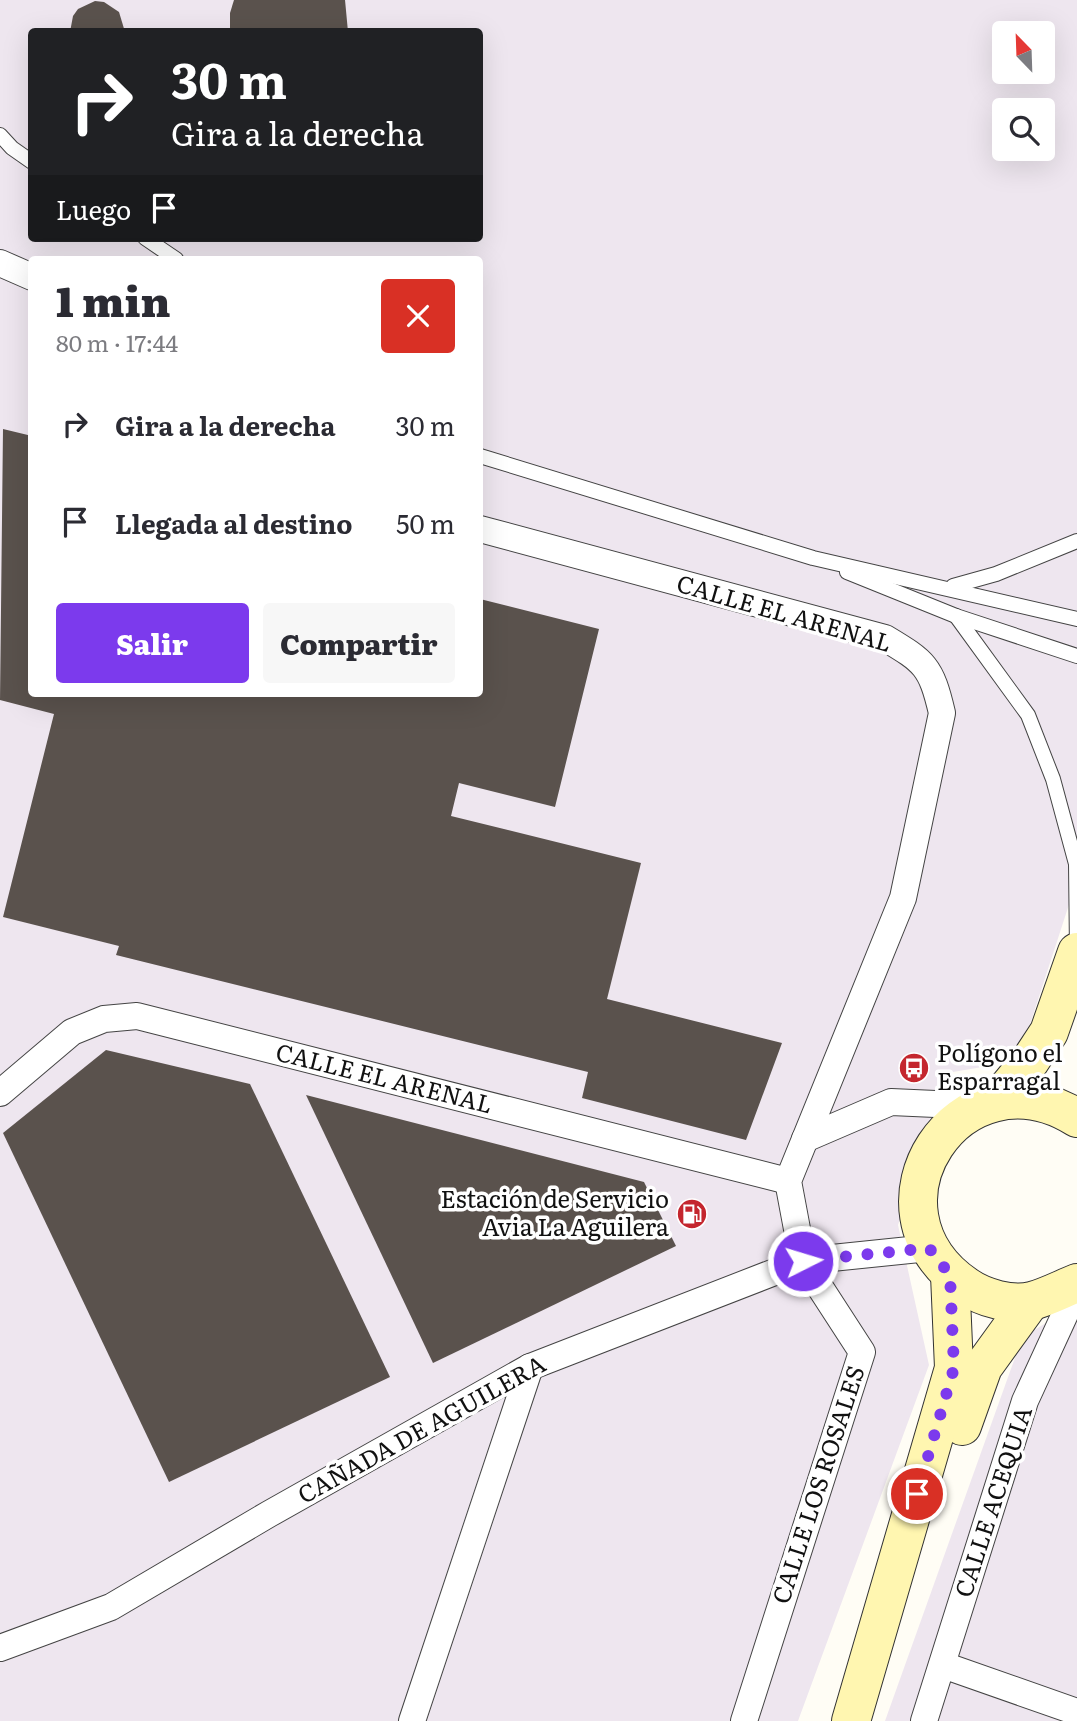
<!DOCTYPE html>
<html lang="es">
<head>
<meta charset="utf-8">
<style>
  body { margin:0; font-family:Literata,serif; background:#f7f7f7; color:#2b2b33; height:100vh; display:flex; flex-direction:column; font-size:26px; white-space:nowrap }
  * { box-sizing:border-box; margin:0 }
  p { font-size:23px; color:#7c7c81 }
  .icon { flex:none; width:38px; height:38px; fill:none; stroke:currentColor; stroke-width:2; stroke-linecap:round; stroke-linejoin:round }
  .map { position:relative; flex:1; overflow:hidden }
  .side { position:absolute; left:28px; top:256px; width:455px; height:441px; display:flex; flex-direction:column; background:#fff; border-radius:7px; box-shadow:0 7px 28px #0002 }
  .side>* { flex:none }
  .top-card { position:absolute; left:28px; top:28px; width:455px; height:214px; border-radius:7px; box-shadow:0 7px 28px #0002; background:#202124; color:#fff; overflow:hidden }
  .needle { width:46px; rotate:337deg }
  .tools { position:absolute; left:992px; top:21px; display:grid; gap:14px }
  .tools a { display:grid; place-items:center; width:63px; height:63px; border-radius:7px; background:#fff; box-shadow:0 7px 28px #0002; font-size:35px }
  .pin { position:absolute; display:grid; place-items:center; width:60px; height:60px; color:#fff; margin:-30px; border:4px solid #fff; border-radius:50%; box-shadow:0 2px 7px #0007 }
  .me { position:absolute; width:77px; margin:-38px; rotate:85deg; stroke-linejoin:round; filter:drop-shadow(0 0 5px #0008) }
  .turn { display:flex; align-items:center; gap:24px; height:147px; padding:0 28px; font-size:32px }
  .turn .icon { width:91px; height:91px; stroke-width:2.5 }
  .turn b { display:block; font-size:49px; line-height:60px }
  .then { display:flex; align-items:center; height:66px; padding:0 28px; background:#0003; gap:14px; font-size:26px }
  .round { display:grid; place-items:center; flex:none; width:74px; height:74px; border-radius:7px; background:#f7f7f7 }
  .overview { display:flex; align-items:center; justify-content:space-between; height:119px; padding:0 28px }
  h1 { font-size:42px; font-weight:800; line-height:52px }
  .cta { display:flex; gap:14px; margin-top:auto; padding:14px 28px }
  .cta a { flex:1; height:80px; border-radius:7px; background:#7c3aed; color:#fff; font-size:28px; font-weight:800; line-height:80px; text-align:center }
  .cta a+a { background:#f7f7f7; color:#2b2b33 }
  ul { padding:0; list-style:none }
  li { display:flex; align-items:center; gap:21px; height:98px; padding:0 28px }
  li div { flex:1 }
  li b { display:block; font-size:26px }
  li em { font-style:normal }
  .map>svg:first-child { display:block }
  .industrial { fill:#eee6ef; fill-rule:evenodd }
  .building { fill:#5a524d }
  .lines { fill:none; stroke-linecap:round; stroke-linejoin:round }
  .lane-casing { stroke:#444; stroke-width:16 }
  .street-casing { stroke:#444; stroke-width:28 }
  .secondary-casing { stroke:#333; stroke-width:40 }
  .lane { stroke:#fff; stroke-width:14 }
  .street { stroke:#fff; stroke-width:26 }
  .secondary { stroke:#fff6b0; stroke-width:38 }
  .route { stroke:#7c3aed; stroke-width:12; stroke-dasharray:0 21.6 }
  .labels { text-anchor:middle; stroke-width:7; stroke-linejoin:round; paint-order:stroke }
  .street-label { font-size:24px; fill:#111; stroke:#fff }
  .poi-label { font-size:24px; fill:#111; stroke:#fff; text-anchor:start }
</style>
</head>
<body>
<div class="map">
<svg width="1077" height="1721" viewBox="0 0 1077 1721">
  <rect width="100%" height="100%" fill="#fffdf5"/>
  <g class="industrial">
    <path d="M0 0H1077V880L1018 1061 947 1073 898 1225 929 1365 798 1721H0ZM32 32H480V238H32ZM1004 33H1043V72H1004ZM1004 110H1043V149H1004ZM32 259H480V693H32Z"/>
    <path d="M1077 1303V1721H885L1022 1338Z"/>
  </g>
  <g class="building">
    <path d="M234 0H345L348 32H230V13Z"/>
    <path d="M95 1 104 2 119 12 125 32H70L73 16 78 9Z"/>
    <path d="M3 429 32 436V693H480V599L599 629 555 807 459 783 451 816 641 863 607 999 782 1043 746 1140 582 1098 588 1072 116 955 119 946 3 917 54 714 0 700Z"/>
    <path d="M106 1050 250 1084 390 1377 169 1482 3 1133Z"/>
    <path d="M306 1095 644 1182 676 1246 433 1363Z"/>
  </g>
  <g class="lines">
    <g class="lane-casing">
      <g id="lane">
        <path d="M0 135 12 148 32 162"/>
        <path d="M145 238 176 259"/>
        <path d="M480 456 813 558 1077 619"/>
        <path d="M847 572 956 616 1077 656"/>
        <path d="M953 586 996 574 1077 541"/>
        <path d="M956 616 1028 715 1053 779 1076 864 1077 951"/>
      </g>
    </g>
    <g class="street-casing">
      <g id="street">
        <path d="M0 263 32 277"/>
        <path d="M480 529 885 638C925 662 931 666 942 713L903 898 788 1181 803 1261 862 1352 744 1721"/>
        <path d="M0 1093 72 1032 104 1019 137 1016 788 1181"/>
        <path d="M805 1139 891 1102 980 1106"/>
        <path d="M0 1648 111 1607 269 1514 530 1367 803 1261 929 1248"/>
        <path d="M943 1665 1077 1712"/>
        <path d="M412 1721 530 1367"/>
        <path d="M924 1721 1025 1401 1077 1288"/>
      </g>
    </g>
    <g class="secondary-casing">
      <g id="secondary">
        <path d="M997 1101 1030 1061 1049 1032 1077 952"/>
        <path d="M1077 1118C960 1045 853 1208 966 1286 983 1298 1012 1306 1032 1301 1047 1297 1062 1289 1077 1283"/>
        <path d="M962 1426 983 1367 1030 1302"/>
        <path d="M851 1721 954 1368 950 1275"/>
      </g>
    </g>
    <use href="#lane" class="lane"/>
    <use href="#street" class="street"/>
    <use href="#secondary" class="secondary"/>
  </g>
  <g class="lines">
    <path class="route" d="M803 1261 929 1248 950 1275 954 1368 917 1494"/>
  </g>
  <defs>
    <g id="bus-disc" transform="scale(1.575)"><circle r="9.5" fill="#c4262e" stroke="#fff"/><path d="M-5-6H5V4H4V6H2V4H-2V6H-4V4H-5ZM-3.5-4V0h7V-4ZM-3.5 1.2v1.5H-2V1.2ZM2 1.2v1.5H3.5V1.2Z" fill="#fff"/></g>
    <g id="fuel-disc" transform="scale(1.575)"><circle r="9.5" fill="#c4262e" stroke="#fff"/><path d="M-5.5-6h7V0h2V4h1.3V-2.5L3-4.5l.8-.8L6-3V5H2.5V1h-1V6h-7ZM-4.2-4.7v3.2H.2V-4.7Z" fill="#fff"/></g>
  </defs>
  <g fill-rule="evenodd">
    <use href="#bus-disc" x="914" y="1068"/>
    <use href="#fuel-disc" x="692" y="1214"/>
  </g>
  <g class="labels">
    <g class="street-label">
      <text transform="translate(784 614) rotate(16)" y="8">CALLE EL ARENAL</text>
      <text transform="translate(384 1079) rotate(14)" y="8">CALLE EL ARENAL</text>
      <text transform="translate(422 1430) rotate(-29)" y="8">CAÑADA DE AGUILERA</text>
      <text transform="translate(819 1485) rotate(-72)" y="8">CALLE LOS ROSALES</text>
      <text transform="translate(994 1502) rotate(-72)" y="8">CALLE ACEQUIA</text>
    </g>
    <g class="poi-label">
      <text x="937" y="1062">Polígono el<tspan x="937" dy="28">Esparragal</tspan></text>
      <text x="669" y="1208" text-anchor="end">Estación de Servicio<tspan x="669" dy="28">Avia La Aguilera</tspan></text>
    </g>
  </g>
</svg>
<div class="tools">
<a><svg class="needle" viewBox="-14 -14 28 28"><path d="M0-13l5 13h-10z" fill="#e53935"/><path d="M0 13l5-13h-10z" fill="#7c7c81"/></svg></a>
<a><svg class="icon" aria-label="search" viewBox="0 0 24 24"><circle cx="10" cy="10" r="6"/><path d="M15 15l6 6"/></svg></a>
</div>
<div class="pin" style="left:917px;top:1494px;background:#d93025"><svg class="icon" aria-label="arrive" viewBox="0 0 24 24"><path d="M6 21V4h12l-3 4 3 4H6"/></svg></div>
<svg class="me" style="left:803px;top:1261px" viewBox="-20 -20 40 40"><circle r="17" fill="#7c3aed" stroke="#fff" stroke-width="3"/><path d="M0-11L8 9 0 5-8 9z" fill="#fff"/></svg>
<div class="top-card">
<div class="turn"><svg class="icon" aria-label="right" viewBox="0 0 24 24"><path d="M7 20v-9h11M14 6l5 5-5 5"/></svg><div><b>30 m</b>Gira a la derecha</div></div>
<div class="then">Luego<svg class="icon" aria-label="arrive" viewBox="0 0 24 24"><path d="M6 21V4h12l-3 4 3 4H6"/></svg></div>
</div>
<section class="side">
<div class="overview"><div><h1>1 min</h1><p>80 m · 17:44</p></div><a class="round" style="background:#d93025;color:#fff"><svg class="icon" aria-label="close" viewBox="0 0 24 24"><path d="M6 6l12 12M18 6L6 18"/></svg></a></div>
<ul>
<li><svg class="icon" aria-label="right" viewBox="0 0 24 24"><path d="M7 20v-9h11M14 6l5 5-5 5"/></svg><div><b>Gira a la derecha</b></div><em>30 m</em></li>
<li><svg class="icon" aria-label="arrive" viewBox="0 0 24 24"><path d="M6 21V4h12l-3 4 3 4H6"/></svg><div><b>Llegada al destino</b></div><em>50 m</em></li>
</ul>
<div class="cta"><a>Salir</a><a>Compartir</a></div>
</section>
</div>
</body>
</html>
